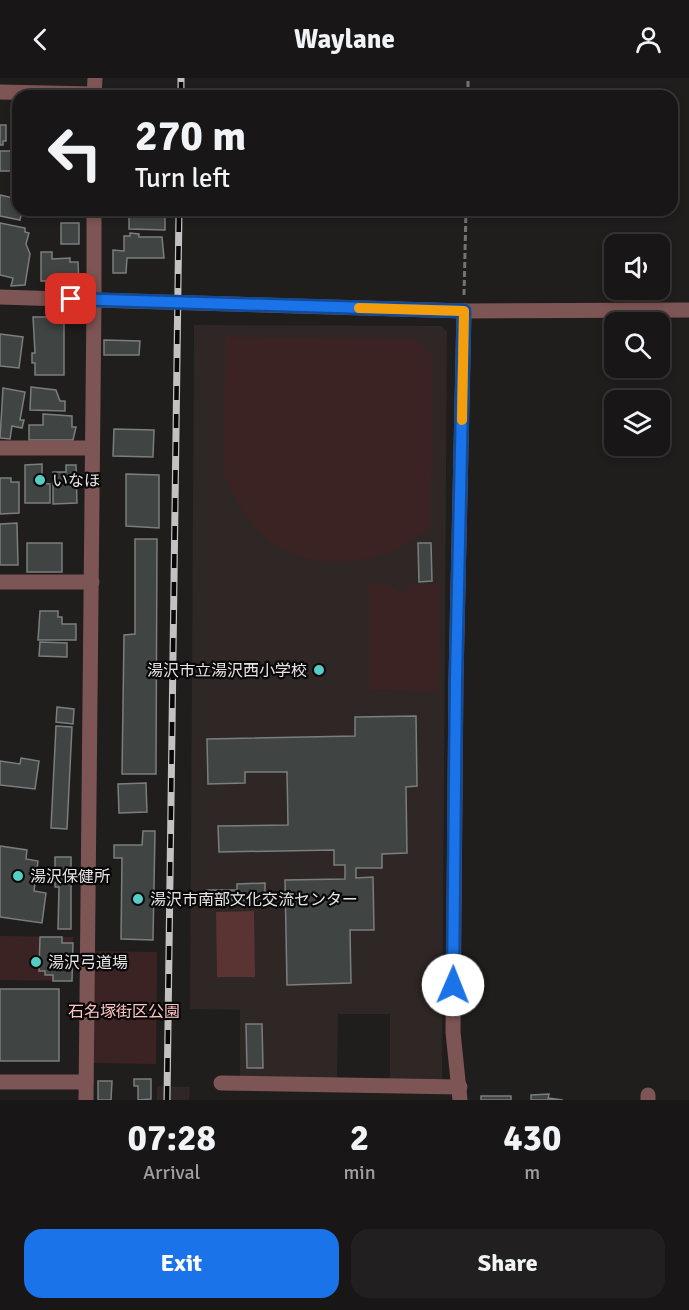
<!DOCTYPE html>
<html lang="en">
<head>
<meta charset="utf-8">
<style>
  body { margin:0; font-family:Signika,"Noto Sans JP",sans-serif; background:#211f1f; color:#f1f3f6; height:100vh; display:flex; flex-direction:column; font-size:22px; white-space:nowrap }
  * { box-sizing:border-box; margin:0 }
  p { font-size:20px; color:#9f9fa1 }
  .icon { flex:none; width:33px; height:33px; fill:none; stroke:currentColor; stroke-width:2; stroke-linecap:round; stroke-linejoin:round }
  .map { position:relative; height:1022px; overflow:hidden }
  .drawer { display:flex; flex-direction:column; background:#181616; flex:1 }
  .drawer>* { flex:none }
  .guide { position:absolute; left:12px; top:12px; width:666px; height:126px; border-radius:18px; box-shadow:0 3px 9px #0003,0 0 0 2px #363535; background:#181616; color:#f1f3f6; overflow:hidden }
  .tools { position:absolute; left:604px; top:156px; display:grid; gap:12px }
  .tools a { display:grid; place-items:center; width:66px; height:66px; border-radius:12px; background:#181616; box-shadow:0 3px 9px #0003,0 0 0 2px #363535; font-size:30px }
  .pin { position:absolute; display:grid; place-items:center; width:51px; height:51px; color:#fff; margin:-26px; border-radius:12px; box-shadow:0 3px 9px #0006 }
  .me { position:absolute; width:66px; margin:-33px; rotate:1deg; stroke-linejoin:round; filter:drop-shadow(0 0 4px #0008) }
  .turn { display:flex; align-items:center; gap:21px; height:126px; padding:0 24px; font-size:27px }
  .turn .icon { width:78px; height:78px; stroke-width:2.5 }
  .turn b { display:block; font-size:42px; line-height:51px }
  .eta { display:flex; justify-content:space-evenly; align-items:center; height:102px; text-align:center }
  .eta b { font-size:36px; font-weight:700; line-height:42px }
  .action { display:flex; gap:12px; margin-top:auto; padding:12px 24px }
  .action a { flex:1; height:69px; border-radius:18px; background:#1a73e8; color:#fff; font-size:24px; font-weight:700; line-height:69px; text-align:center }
  .action a+a { background:#211f1f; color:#f1f3f6 }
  header { display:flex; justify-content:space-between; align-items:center; height:78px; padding:0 24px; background:#181616; font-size:27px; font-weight:700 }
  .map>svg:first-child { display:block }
  .built { fill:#2f2626 }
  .green { fill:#3b2323 }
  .water { fill:#5a3333 }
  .building { fill:#404443; stroke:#7a7e7e; stroke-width:1.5 }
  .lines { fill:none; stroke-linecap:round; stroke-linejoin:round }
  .path { stroke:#747272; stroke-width:3; stroke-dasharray:6 3; stroke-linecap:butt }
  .minor { stroke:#7d5554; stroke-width:15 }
  .tertiary { stroke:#7d5554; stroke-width:15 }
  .rail-casing { stroke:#c3c1c1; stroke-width:7 }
  .rail { stroke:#090808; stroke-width:4.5; stroke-dasharray:14; stroke-linecap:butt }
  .route-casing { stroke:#114b97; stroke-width:15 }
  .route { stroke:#1a73e8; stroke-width:10 }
  .slow { stroke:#f59e0b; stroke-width:10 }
  .poi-dot { fill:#55cec5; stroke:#090808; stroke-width:2 }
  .labels { text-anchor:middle; stroke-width:4.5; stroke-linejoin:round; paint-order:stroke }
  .poi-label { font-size:16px; fill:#e5e3e3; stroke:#090808; text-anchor:start }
  .park-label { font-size:16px; fill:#fec2c0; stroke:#090808 }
</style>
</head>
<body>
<header><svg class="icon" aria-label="back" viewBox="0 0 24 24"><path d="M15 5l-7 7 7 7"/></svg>Waylane<svg class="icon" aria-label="person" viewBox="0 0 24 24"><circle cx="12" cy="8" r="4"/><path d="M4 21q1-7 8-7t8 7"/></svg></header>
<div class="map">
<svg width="689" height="1022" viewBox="0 0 689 1022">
  <rect width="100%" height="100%" fill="#201d1d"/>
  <g class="built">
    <path d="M194 247 442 248 447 254 442 1002 390 1001V936H338L337 1001 240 1000V932L190 931Z"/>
    <path d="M157 1008 190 1009 189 1022H157Z"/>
  </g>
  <g class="green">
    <path d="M225 259 416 261 432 278 431 449C390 484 326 497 277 468 251 452 234 422 224 394Z"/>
    <path d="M410 506H439L438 613 369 612V507H391L402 516Z"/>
    <path d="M0 858 73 859 72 903 0 902Z"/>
    <path d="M92 873 157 874 156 986 91 985Z"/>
  </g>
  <path class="water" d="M254 833 255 899H217L216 834Z"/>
  <g class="building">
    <path d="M164 11 168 18H133L132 12Z"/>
    <path d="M0 47H6V63H3V67H0Z"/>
    <rect x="14" y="50" width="4" height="17"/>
    <rect x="0" y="73" width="11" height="20"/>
    <path d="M0 117 18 121V132H22L20 142 0 138Z"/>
    <path d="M129 132H165V152L129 151Z"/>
    <path d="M0 145 25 150V154L29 155 26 166 30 176 25 207 11 208 13 200 0 197Z"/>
    <rect x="61" y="145" width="18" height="21"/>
    <path d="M130 155 139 156V159H162L164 180H127L126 195H113V172L124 173V158H130Z"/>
    <path d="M41 174H52V181L70 180V184H78L79 208 52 209V203H41Z"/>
    <path d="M33 239H64V297H35V285H32V275H35Z"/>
    <path d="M0 256 23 259 19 290 0 288Z"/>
    <path d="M104 262 140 263 139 277H104Z"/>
    <path d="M31 309 56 312 60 323H65V333L30 332Z"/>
    <path d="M3 310 25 314 20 342H24L22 350 12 348 10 361 0 360Z"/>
    <path d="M43 336 72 338V349H76L73 362H29V347H43Z"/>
    <path d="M114 351 154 352 153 379 113 378Z"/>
    <path d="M42 386V405L50 406V425H25V387Z"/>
    <path d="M66 387H76L77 425 53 426V394H66Z"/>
    <path d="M126 396 159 397V450L126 448Z"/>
    <path d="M0 400H11V404H19V435L0 436Z"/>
    <path d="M17 445 18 487H0V446Z"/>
    <path d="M135 461H157L156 696H122L124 557 135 556Z"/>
    <rect x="27" y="465" width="35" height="29"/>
    <path d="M418 465H431L432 503 419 504Z"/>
    <path d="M40 533H58V539H62V546H76V562H38Z"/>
    <path d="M40 564 67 565V579L39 578Z"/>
    <path d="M57 629 74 631 73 646 56 644Z"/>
    <path d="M416 638 417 708 406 709 407 775 382 776V790H356V800L373 799 374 852H350L351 905 287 907 285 802 345 801V787H334V772L219 774 218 748 288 747 287 694H245V705L208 706 207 661 355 658V639Z"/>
    <path d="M56 648 72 649 67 751 51 750Z"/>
    <path d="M21 680 39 683 35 711 0 707V683L20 686Z"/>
    <path d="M146 705 147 734 119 735 118 706Z"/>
    <path d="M143 753H155L153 862 121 861 122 780H114V767H142Z"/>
    <path d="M0 768 27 772 26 781 38 783 34 813 46 815 42 845 0 839Z"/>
    <path d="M55 779H71V851H58L59 809H55Z"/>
    <path d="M265 805V822H208L207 812H237V806Z"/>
    <path d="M40 859H62V865H73L72 903H53V897H45V893H39Z"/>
    <rect x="0" y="911" width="59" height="72"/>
    <path d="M246 946H262L263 990H247Z"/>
    <path d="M134 1001H151V1021L138 1022V1008H134Z"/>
    <path d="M98 1003H112L111 1022H98Z"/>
    <path d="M549 1016 548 1020 563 1022H531V1017Z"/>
    <rect x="481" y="1018" width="30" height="4"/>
  </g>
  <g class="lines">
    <g class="path">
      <path d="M468 18V0"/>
      <path d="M464 217 466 132"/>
    </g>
    <g class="minor">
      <path d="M0 14 94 16"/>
      <path d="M0 219 94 222 86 1022"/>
      <path d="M0 370H91"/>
      <path d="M0 504H92"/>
      <path d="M0 1004H86"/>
      <path d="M221 1005 460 1009"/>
      <path d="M648 1017V1022"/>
      <path d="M460 1022 453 954 456 601 464 233"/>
    </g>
    <g class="tertiary">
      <path d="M94 18 95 0"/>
      <path d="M94 132V222L464 233 689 232"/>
    </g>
    <g class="rail-casing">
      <g id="rail">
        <path d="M181 18V0"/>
        <path d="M167 1022 179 132"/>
      </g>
    </g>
    <use href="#rail" class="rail"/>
  </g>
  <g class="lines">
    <g class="route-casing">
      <path id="route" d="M71 221 464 233 456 601 453 907"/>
    </g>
    <use href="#route" class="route"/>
    <path class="slow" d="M359 230 464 233 462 342"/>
  </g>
  <g class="poi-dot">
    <circle cx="40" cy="402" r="6"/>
    <circle cx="319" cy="592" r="6"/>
    <circle cx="18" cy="798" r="6"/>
    <circle cx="138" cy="821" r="6"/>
    <circle cx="36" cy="884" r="6"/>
  </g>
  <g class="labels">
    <g class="poi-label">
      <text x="52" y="408">いなほ</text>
      <text x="307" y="598" text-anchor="end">湯沢市立湯沢西小学校</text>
      <text x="30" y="804">湯沢保健所</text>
      <text x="150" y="827">湯沢市南部文化交流センター</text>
      <text x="48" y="890">湯沢弓道場</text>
    </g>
    <g class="park-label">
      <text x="124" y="939">石名塚街区公園</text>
    </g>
  </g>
</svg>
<div class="tools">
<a><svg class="icon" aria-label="sound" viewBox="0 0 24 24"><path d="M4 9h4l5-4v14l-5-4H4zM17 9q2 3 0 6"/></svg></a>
<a><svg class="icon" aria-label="search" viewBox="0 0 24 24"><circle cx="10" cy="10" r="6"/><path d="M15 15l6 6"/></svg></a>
<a><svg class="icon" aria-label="layers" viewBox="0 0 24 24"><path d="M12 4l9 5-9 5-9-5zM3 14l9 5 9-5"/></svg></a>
</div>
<div class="pin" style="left:71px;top:221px;background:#d93025"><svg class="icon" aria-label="arrive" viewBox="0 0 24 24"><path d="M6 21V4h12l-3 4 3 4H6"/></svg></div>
<svg class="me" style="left:453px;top:907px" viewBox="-20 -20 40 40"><circle r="19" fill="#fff"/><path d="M0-13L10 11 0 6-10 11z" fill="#1a73e8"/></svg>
<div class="guide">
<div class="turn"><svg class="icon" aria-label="left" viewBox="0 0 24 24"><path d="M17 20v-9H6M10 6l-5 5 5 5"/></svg><div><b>270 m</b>Turn left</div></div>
</div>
</div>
<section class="drawer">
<div class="eta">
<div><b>07:28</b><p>Arrival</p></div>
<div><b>2</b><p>min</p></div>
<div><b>430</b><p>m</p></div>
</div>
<div class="action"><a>Exit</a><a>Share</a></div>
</section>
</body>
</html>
